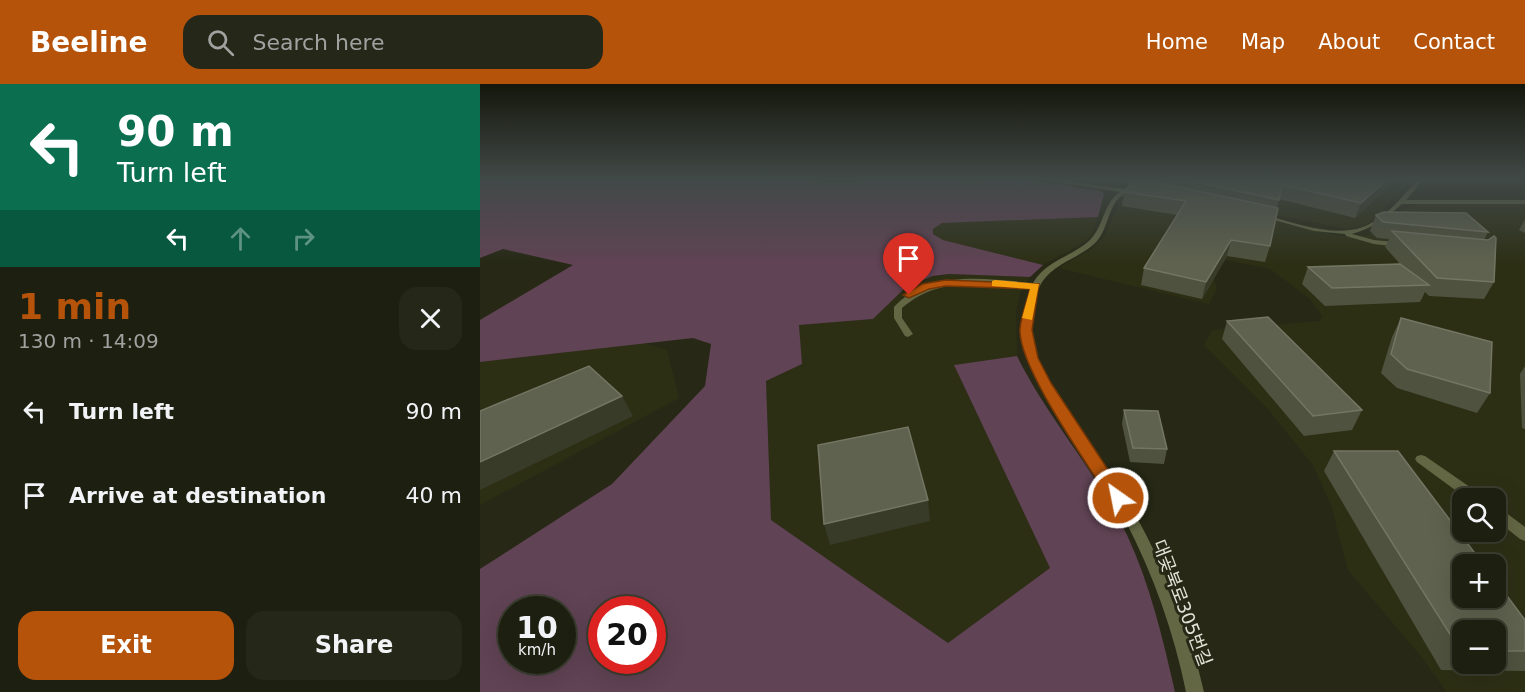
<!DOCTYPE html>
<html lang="en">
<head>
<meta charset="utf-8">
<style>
  body { margin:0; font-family:"DejaVu Sans","Noto Sans KR",sans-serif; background:#252719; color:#f1f3f6; height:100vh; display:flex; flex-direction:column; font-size:22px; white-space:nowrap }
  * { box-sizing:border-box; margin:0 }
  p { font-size:20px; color:#a0a29f }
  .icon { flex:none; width:33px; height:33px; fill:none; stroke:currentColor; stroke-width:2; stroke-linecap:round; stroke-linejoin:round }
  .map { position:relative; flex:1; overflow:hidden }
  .details { display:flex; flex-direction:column; background:#1d1f10; width:480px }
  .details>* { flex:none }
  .top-card { background:#0b6e4f; color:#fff; overflow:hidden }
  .controls { position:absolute; left:972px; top:404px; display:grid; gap:12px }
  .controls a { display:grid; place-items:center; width:54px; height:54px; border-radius:12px; background:#1d1f10; box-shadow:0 6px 24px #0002,0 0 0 2px #3b3d30; font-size:30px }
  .speed { position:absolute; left:18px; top:512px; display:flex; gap:12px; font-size:30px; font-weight:700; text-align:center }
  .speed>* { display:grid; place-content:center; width:78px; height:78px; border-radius:50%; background:#1d1f10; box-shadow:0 6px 24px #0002,0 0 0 2px #3b3d30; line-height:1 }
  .speed small { font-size:15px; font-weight:400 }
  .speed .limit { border:9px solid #d22; background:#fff; color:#111 }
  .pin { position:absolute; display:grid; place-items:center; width:51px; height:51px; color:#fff; margin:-62px -26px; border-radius:50% 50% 50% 0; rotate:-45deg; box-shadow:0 0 6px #0007 }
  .pin .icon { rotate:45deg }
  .me { position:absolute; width:66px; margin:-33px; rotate:327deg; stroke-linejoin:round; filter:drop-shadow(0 0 4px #0008) }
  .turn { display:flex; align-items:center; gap:21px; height:126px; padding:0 18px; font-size:27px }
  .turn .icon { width:78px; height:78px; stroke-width:2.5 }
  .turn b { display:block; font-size:42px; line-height:51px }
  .lanes { display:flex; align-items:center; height:57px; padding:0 18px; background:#0003; justify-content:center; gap:30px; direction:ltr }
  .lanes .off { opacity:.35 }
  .round { display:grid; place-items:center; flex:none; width:63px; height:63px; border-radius:18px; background:#252719 }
  .headline { display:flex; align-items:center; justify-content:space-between; height:102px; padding:0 18px }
  h1 { font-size:36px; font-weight:600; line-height:45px; color:#b45309 }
  .button { display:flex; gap:12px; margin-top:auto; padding:12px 18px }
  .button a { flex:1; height:69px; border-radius:18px; background:#b45309; color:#fff; font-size:24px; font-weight:600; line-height:69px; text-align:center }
  .button a+a { background:#252719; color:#f1f3f6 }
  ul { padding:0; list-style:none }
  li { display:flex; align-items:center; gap:18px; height:84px; padding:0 18px }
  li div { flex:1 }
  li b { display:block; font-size:22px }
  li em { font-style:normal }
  header { display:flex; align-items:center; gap:36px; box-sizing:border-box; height:84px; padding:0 30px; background:#b45309; color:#fff }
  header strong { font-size:28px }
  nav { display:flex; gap:33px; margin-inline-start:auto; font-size:21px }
  .search { width:420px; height:54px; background:#252719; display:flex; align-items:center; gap:15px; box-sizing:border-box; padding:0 21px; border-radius:18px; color:#a0a29f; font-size:22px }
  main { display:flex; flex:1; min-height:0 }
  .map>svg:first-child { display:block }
  .built { fill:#2d2f15; fill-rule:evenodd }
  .green { fill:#604354; fill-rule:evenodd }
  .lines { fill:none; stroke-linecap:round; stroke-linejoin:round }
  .service { fill:#636744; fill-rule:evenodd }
  .wall { fill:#4f523e; fill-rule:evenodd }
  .shaded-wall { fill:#383b27 }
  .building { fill:#5f624e; stroke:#747664; stroke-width:1.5 }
  .route { fill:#b45309; stroke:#753606; stroke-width:1.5 }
  .slow { fill:#f59e0b }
  .labels { text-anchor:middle; stroke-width:6; stroke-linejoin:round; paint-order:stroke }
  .street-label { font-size:18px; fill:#e3e4d8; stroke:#272916 }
</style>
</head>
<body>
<header>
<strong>Beeline</strong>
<div class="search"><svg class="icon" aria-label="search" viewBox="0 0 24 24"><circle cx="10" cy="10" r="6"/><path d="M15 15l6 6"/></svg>Search here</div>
<nav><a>Home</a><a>Map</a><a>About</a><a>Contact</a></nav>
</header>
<main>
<section class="details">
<div class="top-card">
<div class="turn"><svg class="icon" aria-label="left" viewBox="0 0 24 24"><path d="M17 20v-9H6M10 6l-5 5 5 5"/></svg><div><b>90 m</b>Turn left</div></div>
<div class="lanes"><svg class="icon" aria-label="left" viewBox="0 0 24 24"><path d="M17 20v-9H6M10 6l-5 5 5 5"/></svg><svg class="icon off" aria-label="ahead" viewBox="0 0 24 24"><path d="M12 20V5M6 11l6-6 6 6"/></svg><svg class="icon off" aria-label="right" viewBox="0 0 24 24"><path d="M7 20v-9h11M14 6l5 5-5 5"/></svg></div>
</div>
<div class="headline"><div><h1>1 min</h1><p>130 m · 14:09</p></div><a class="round"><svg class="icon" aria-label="close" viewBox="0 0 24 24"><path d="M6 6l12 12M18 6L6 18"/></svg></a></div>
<ul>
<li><svg class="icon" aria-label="left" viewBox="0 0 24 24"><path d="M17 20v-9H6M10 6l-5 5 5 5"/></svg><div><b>Turn left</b></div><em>90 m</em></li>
<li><svg class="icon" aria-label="arrive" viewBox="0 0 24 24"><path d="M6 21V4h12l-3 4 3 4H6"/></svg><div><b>Arrive at destination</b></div><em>40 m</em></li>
</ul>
<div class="button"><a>Exit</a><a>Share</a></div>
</section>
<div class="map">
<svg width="1045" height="608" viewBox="0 0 1045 608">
  <rect width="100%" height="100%" fill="#272916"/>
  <g class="built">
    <path d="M575 94H933L892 137 884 142 866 145 663 104Z"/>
    <path d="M649 109 680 112 865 153 888 151 921 126 938 120H1045V608H966L944 576 868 486 851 421 833 381 787 324 724 261 732 246 840 237 842 232 830 215 790 185 733 173 731 188 737 204 729 220 582 185 581 182 610 166 625 152 639 118ZM982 414H1016V447H982ZM982 480H1016V513H982ZM982 546H1016V579H982Z"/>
    <path d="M618 133 611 152 605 158 563 181 463 156 453 149 456 141 462 139Z"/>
    <path d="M469 190 550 193 540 209 536 228 537 272 474 281 570 484 468 559 291 436 286 297 322 280 319 241 393 235 426 203 439 196Z"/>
    <path d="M164 259 187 266 199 314 0 421V278Z"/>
  </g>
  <path class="green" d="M0 94H330C353 105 377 95 400 94 426 93 451 94 476 94L484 97 538 94 621 107 624 110 618 133 462 139 453 145V150L463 156 563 181 550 193 469 190 453 192 426 203 393 235 319 241 322 280 286 297 291 436 468 559 570 484 474 281 537 272C568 335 617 388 647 451 670 500 683 555 695 608H0V485L132 400 225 302 231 260 213 254 0 278V236L93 181 23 165 0 174ZM32 525H82V576H32ZM122 525H172V576H122Z"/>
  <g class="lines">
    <g class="service">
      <path d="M551 94 585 97 584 94H590L591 98 646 105 658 104 661 106C654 109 647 108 640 113 627 125 628 148 614 160 595 177 569 180 558 206 553 218 550 232 551 246 554 304 627 378 655 430 686 486 710 546 724 608H706C694 548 673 490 645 436 615 379 550 312 542 248 540 234 546 217 551 204 504 200 461 191 422 224V234L433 250 428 253 425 252 414 234V223C449 185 507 195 553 199 566 176 592 173 610 156 624 142 623 119 640 108Z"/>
      <path d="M939 94H945L926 116H1045V120H922C906 134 893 144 872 150L894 156 924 159V163H921L894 160 866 152 865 150 834 147 779 132 782 130C812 138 852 154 883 143 906 134 923 112 939 94Z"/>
      <path d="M941 371 945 372 1000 410 1002 414H986L937 378 935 375 937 372Z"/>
      <path d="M1016 424 1021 425 1045 443V457L1040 455 1016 436Z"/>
    </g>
  </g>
  <g class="wall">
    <path d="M623 94H918L875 134 799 115 797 124 790 162 785 178 747 172 722 215 661 201 664 184 697 131 642 122 644 108 650 101ZM683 96 682 100 675 98Z"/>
    <path d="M896 131 1008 148 1004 156 1014 198 1004 215 949 212 945 208 940 218 845 222 822 200 828 183 920 180 905 163 909 155 897 154 890 147Z"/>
    <path d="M1045 135V149L1039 146Z"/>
    <path d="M921 234 1010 309 997 329 917 304 901 289 912 253Z"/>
    <path d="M747 237 882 326 872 346 824 352 742 255Z"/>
    <path d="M1045 282V345L1042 344 1040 290Z"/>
    <path d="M644 326 687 365 684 380 650 378 642 340Z"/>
    <path d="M854 367 1045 536V587L961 586 844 387ZM982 546H1016V579H982Z"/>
  </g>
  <g class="shaded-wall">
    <path d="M659 94H683V96L658 103Z"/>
    <path d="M909 94H918L875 134 881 119Z"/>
    <path d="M751 156 747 172 722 215 726 198Z"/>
    <path d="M142 312 153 332 0 406V378Z"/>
    <path d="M448 416 450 437 350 461 344 440Z"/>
  </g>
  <g class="building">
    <path d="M697 94H909L881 119 802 101 799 116Z"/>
    <path d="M671 97 798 124 790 162 751 156 726 198 664 184 706 117 644 108 652 99Z"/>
    <path d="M904 128 986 129 1008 148 903 138 896 131Z"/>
    <path d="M912 147 1008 156 1014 152 1016 154 1014 198 957 194Z"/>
    <path d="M920 180 949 201 852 204 828 183Z"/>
    <path d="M788 233 882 326 833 332 747 237Z"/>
    <path d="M921 234 1012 258 1010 309 927 285 911 270Z"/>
    <path d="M109 282 142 312 0 378V327Z"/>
    <path d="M644 326 678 327 687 365 653 364Z"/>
    <path d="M428 343 448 416 344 440 338 361Z"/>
    <path d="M854 367H918L1003 480H982V513H1016V497L1045 536V567H1016V546H982V566H980Z"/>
  </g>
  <linearGradient id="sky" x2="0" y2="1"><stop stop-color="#15170c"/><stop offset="0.53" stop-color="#414947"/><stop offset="1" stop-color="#414947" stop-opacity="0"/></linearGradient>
  <rect width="1045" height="179" fill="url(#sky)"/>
  <path class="route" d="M466 196 559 200 552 246 558 274 571 299 644 410 647 414 644 419H632C610 383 538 284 540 245 541 232 547 218 550 205L466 202 449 205 429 214 423 211 442 200Z"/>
  <path class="slow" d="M515 196 559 200 552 236 542 234 550 205 512 202V197Z"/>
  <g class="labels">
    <g class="street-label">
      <text transform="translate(702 519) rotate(69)" y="6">대곶북로305번길</text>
    </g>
  </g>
</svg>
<div class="controls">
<a><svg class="icon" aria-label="search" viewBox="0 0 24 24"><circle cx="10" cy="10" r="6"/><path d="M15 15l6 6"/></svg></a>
<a>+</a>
<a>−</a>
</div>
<div class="speed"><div>10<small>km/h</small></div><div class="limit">20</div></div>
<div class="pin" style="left:429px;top:211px;background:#d93025"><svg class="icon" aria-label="arrive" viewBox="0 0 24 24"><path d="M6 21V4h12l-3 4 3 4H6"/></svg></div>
<svg class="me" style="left:638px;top:414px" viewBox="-20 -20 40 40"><circle r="17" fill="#b45309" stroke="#fff" stroke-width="3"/><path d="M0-11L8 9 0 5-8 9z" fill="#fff"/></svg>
</div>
</main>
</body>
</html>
